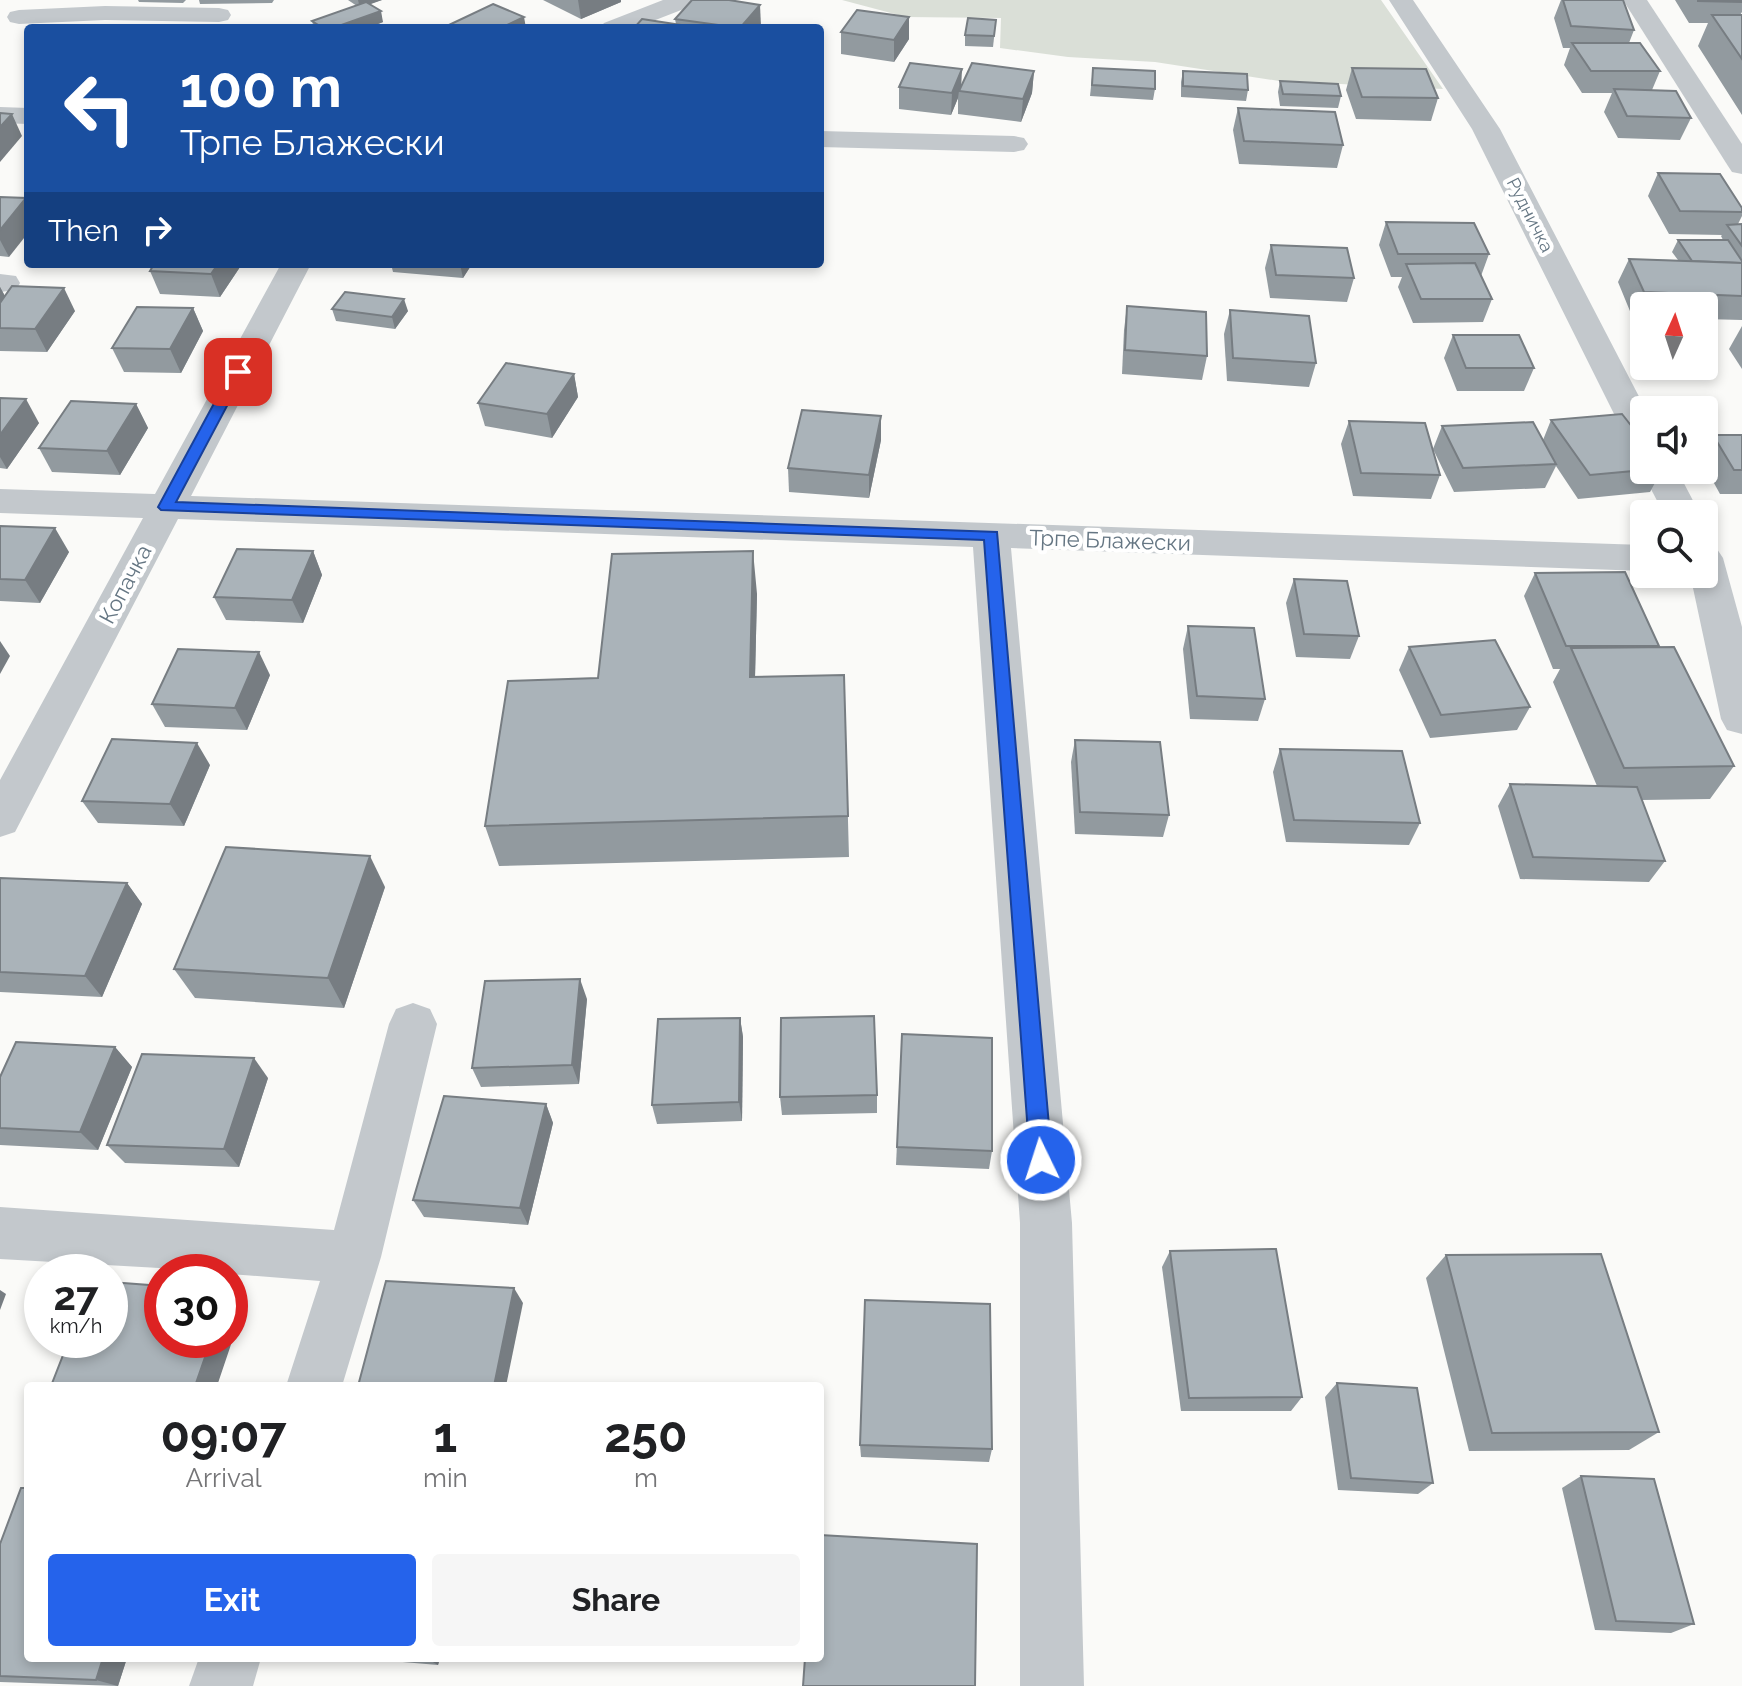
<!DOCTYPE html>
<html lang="en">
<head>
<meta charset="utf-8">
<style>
  body { margin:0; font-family:Raleway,sans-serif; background:#f6f6f6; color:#202124; height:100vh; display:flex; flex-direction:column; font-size:30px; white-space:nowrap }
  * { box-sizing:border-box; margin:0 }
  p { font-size:26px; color:#757577 }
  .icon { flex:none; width:44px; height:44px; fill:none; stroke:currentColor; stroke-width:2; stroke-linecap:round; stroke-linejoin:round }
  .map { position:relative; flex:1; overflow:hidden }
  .details { position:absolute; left:24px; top:1382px; width:800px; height:280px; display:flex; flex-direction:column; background:#fff; border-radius:8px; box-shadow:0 4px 12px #0003 }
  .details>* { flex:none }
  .top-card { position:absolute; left:24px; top:24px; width:800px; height:244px; border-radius:8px; box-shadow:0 4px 12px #0003; background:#1a4fa0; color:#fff; overflow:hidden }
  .needle { width:52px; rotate:3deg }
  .buttons { position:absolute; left:1630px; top:292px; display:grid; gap:16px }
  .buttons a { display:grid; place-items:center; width:88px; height:88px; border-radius:8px; background:#fff; box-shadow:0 4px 12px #0003; font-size:40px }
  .speed { position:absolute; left:24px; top:1254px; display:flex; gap:16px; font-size:40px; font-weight:700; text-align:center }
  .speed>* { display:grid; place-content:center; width:104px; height:104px; border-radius:50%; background:#fff; box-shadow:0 4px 12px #0003; line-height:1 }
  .speed small { font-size:20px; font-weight:400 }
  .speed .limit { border:12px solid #d22; background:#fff; color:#111 }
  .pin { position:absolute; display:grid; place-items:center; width:68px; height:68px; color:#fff; margin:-34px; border-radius:16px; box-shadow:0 4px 12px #0006 }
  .me { position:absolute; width:88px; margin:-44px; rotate:356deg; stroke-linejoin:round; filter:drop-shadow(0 0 6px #0008) }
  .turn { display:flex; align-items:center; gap:28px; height:168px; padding:0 24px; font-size:36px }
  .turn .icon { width:104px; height:104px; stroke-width:2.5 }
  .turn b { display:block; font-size:56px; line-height:68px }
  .then { display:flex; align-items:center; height:76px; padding:0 24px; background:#0003; gap:16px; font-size:30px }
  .eta { display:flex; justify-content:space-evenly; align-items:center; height:136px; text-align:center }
  .eta b { font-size:48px; font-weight:700; line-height:56px }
  .cta { display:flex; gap:16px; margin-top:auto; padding:16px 24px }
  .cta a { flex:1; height:92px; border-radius:8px; background:#2563eb; color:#fff; font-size:32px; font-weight:700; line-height:92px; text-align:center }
  .cta a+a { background:#f6f6f6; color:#202124 }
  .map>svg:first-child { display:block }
  .green { fill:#dadfd7 }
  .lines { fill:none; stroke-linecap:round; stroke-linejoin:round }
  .street { fill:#c3c8cc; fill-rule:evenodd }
  .wall { fill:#929a9f }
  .shaded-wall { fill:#777d82 }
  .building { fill:#aab3b9; stroke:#777d82; stroke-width:2 }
  .route { fill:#2563eb; stroke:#184099; stroke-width:2 }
  .labels { text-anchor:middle; stroke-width:8; stroke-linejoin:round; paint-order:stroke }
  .far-street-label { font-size:18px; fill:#657683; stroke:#fff }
  .street-label { font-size:22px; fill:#657683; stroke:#fff }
</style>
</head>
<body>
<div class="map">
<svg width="1742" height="1686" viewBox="0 0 1742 1686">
  <rect width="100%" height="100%" fill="#fafaf8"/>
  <path class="green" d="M842 0H1381L1443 89 1279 81 1155 62 1068 57 1000 48 1001 18 906 17Z"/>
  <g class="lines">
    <g class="street">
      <path d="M663 0H697L694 5 635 28H600L604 23Z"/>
      <path d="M1389 0H1413L1500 129 1646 410 1644 451 1632 448 1627 440 1472 129Z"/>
      <path d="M1623 0H1647L1742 144V174L1732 172 1728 166Z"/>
      <path d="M105 6 219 8 228 10 231 15 228 20 219 22 105 20 19 24 10 22 7 17 10 12 19 10Z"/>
      <path d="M0 107 28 108V124L0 123Z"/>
      <path d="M820 131 1014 136 1024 138 1028 144 1024 150 1014 152 820 147Z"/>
      <path d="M281 264H311L191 496 1644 545V571L1011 548 1072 1223 1084 1686H1020V1223L973 547 178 519 15 832 0 837V780L143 518 0 513V489L155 494Z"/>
      <path d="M0 274 16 276 20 283 16 290 0 292Z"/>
      <path d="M1644 466V470H1677L1700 514H1664L1641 470Z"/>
      <path d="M1704 545 1717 549 1723 558 1742 627V734L1727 730 1721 719 1690 574H1704Z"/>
      <path d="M413 1003 430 1009 437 1024 381 1257 342 1386H286L320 1281 230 1274V1272L0 1259V1207L334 1230 389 1024 396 1009Z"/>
      <path d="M199 1658H261L253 1686H189Z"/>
    </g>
  </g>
  <g class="wall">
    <path d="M138 0H186L183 3 139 2Z"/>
    <path d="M199 0H274L272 3 200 4Z"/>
    <path d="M348 0H382L369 4 383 22 368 28H314L312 21 357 6Z"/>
    <path d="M543 0H621V2L581 19Z"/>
    <path d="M1561 0H1623L1634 30 1629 43 1660 71 1652 90 1691 118 1680 140 1618 138 1604 112 1612 93H1582L1564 65 1570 48H1563L1554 18Z"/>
    <path d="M1675 0H1742V12L1740 15H1742V115L1698 46 1708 23H1689Z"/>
    <path d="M909 17V39L894 62 841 54V32Z"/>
    <path d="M675 19 761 26 760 28H634L676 24Z"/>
    <path d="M996 20 993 47 965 46V35Z"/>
    <path d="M1093 68 1155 89 1153 100 1090 96Z"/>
    <path d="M1352 68 1438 98 1431 121 1356 119 1346 90Z"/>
    <path d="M1034 71 1032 93 1021 122 958 114V98L951 115 899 109V87L961 85Z"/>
    <path d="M1183 71 1248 90 1246 101 1181 97V82Z"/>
    <path d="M1280 81 1341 96 1338 108 1280 106 1278 92Z"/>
    <path d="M1238 108 1343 145 1337 168 1239 164 1233 130Z"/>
    <path d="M1658 173 1742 208V216L1738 224H1742V320L1704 319V306H1644V316H1632L1618 282 1629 259 1678 260 1672 252 1678 240H1723L1721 236 1722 235 1669 234 1648 196Z"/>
    <path d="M0 197 9 257 0 256Z"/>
    <path d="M1386 222 1489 254 1481 276 1492 299 1483 322 1413 323 1398 287 1402 277H1391L1379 245Z"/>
    <path d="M1271 245 1354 278 1347 302 1270 298 1265 268Z"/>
    <path d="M154 264H242L220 297 160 294 150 271Z"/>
    <path d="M391 264H472L463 278 393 272Z"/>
    <path d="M0 287 5 296 75 311 47 352 0 351Z"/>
    <path d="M1127 306 1207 356 1202 380 1122 374 1124 330Z"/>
    <path d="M193 308 203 331 181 373 124 372 112 348Z"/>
    <path d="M332 309 408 311 395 329 336 321Z"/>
    <path d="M1230 310 1316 363 1309 387 1227 381 1224 334Z"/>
    <path d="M1742 326V369L1729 349Z"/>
    <path d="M1453 335 1534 368 1524 391H1457L1444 358Z"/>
    <path d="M574 374 578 397 552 438 485 426 478 403Z"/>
    <path d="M0 398 39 423 7 469 0 468Z"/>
    <path d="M136 404 148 428 120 475 52 472 39 448Z"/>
    <path d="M1551 420 1644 470H1662L1650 492 1578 499 1556 466 1545 488 1454 492 1433 449 1442 426 1543 440Z"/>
    <path d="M1349 421 1440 475 1431 499 1353 496 1341 444Z"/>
    <path d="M1713 435H1742V494H1720L1704 465V451Z"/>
    <path d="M881 440 869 498 789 492 788 468Z"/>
    <path d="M0 526 69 552 40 603 0 601Z"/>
    <path d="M313 551 322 575 303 623 226 620 214 597Z"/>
    <path d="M1535 573 1659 646 1658 647 1734 766 1710 799 1642 800 1665 861 1649 882 1520 879 1498 806 1510 784 1597 786 1553 682 1560 669H1553L1524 596Z"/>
    <path d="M1294 579 1359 636 1350 659 1296 657 1286 603Z"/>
    <path d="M757 594 755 677 844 675 849 857 499 866 485 826 598 678Z"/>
    <path d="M1188 626 1265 699 1258 721 1190 719 1183 649Z"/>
    <path d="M1409 647 1530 707 1517 730 1430 738 1399 670Z"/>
    <path d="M270 675 247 730 165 727 152 704Z"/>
    <path d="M1075 740 1169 815 1163 837 1075 834 1071 762Z"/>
    <path d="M1280 749 1420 823 1409 845 1286 842 1273 772Z"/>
    <path d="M210 765 184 826 98 823 82 801Z"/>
    <path d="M0 878 127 883 142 904 102 997 0 992Z"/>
    <path d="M385 887 344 1008 195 998 174 969Z"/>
    <path d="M587 999 579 1084 481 1087 472 1068Z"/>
    <path d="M740 1018 743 1037 742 1121 657 1124 652 1105Z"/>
    <path d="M902 1034 992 1151 989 1169 896 1165Z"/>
    <path d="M115 1047 132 1067 98 1150 0 1145V1077Z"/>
    <path d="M268 1078 239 1167 125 1163 107 1145Z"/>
    <path d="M877 1095V1113L782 1115 780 1097Z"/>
    <path d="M546 1104 553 1123 528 1225 424 1217 413 1200Z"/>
    <path d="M1170 1251 1302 1397 1291 1411H1181L1162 1267Z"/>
    <path d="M1446 1255 1659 1432 1629 1450 1469 1451 1426 1278Z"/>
    <path d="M1337 1383 1433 1483 1418 1494 1338 1490 1325 1397Z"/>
    <path d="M860 1445 992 1449 989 1462 861 1457Z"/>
    <path d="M1581 1476 1694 1624 1671 1633 1595 1630 1562 1488Z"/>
    <path d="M0 1544 28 1658H127L118 1686 0 1682Z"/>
    <path d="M355 1658H440L438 1665Z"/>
  </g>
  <g class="shaded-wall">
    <path d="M358 0H382L360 8Z"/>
    <path d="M578 0H621V2L581 19Z"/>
    <path d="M760 5 761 26 760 28H740Z"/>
    <path d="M381 11 383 22 368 28H333Z"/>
    <path d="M524 17 526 28H501Z"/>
    <path d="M909 17V39L894 62V40Z"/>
    <path d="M962 69 961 91H959L958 98 951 115 952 93Z"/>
    <path d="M1034 71 1032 93 1021 122 1023 99Z"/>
    <path d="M12 114 22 136 0 162V127Z"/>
    <path d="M26 198 28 202V233L9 257 0 240V230Z"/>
    <path d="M218 264H242L220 297 211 274Z"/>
    <path d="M460 264H472L463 278Z"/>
    <path d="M0 287 8 302 0 314Z"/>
    <path d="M64 288 75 311 47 352 35 329Z"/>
    <path d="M404 299 408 311 395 329 392 317Z"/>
    <path d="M193 308 203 331 181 373 170 349Z"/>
    <path d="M574 374 578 397 552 438 547 414Z"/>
    <path d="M26 399 39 423 7 469 0 457V435Z"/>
    <path d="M136 404 148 428 120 475 107 451Z"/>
    <path d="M881 416V440L869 498V475Z"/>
    <path d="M55 528 69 552 40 603 25 580Z"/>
    <path d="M313 551 322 575 303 623 292 600Z"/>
    <path d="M753 551 757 594 754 719 750 677Z"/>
    <path d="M0 641 10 656 0 674Z"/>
    <path d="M259 652 270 675 247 730 235 708Z"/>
    <path d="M197 743 210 765 184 826 170 804Z"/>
    <path d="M370 856 385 887 344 1008 328 978Z"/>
    <path d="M127 883 142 904 102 997 85 976Z"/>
    <path d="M580 979 587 999 579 1084 572 1065Z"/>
    <path d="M740 1018 743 1037 742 1121 739 1102Z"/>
    <path d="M115 1047 132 1067 98 1150 80 1132Z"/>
    <path d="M254 1058 268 1078 239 1167 224 1149Z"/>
    <path d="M546 1104 553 1123 528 1225 520 1208Z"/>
    <path d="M514 1288 523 1303 506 1386H494Z"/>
    <path d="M0 1290 6 1294 0 1310Z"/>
    <path d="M230 1292 244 1306 217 1386H195L211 1340H230Z"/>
    <path d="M103 1658H127L118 1686 96 1680Z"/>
    <path d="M426 1658H440L438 1665Z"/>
  </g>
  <g class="building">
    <path d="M692 0H729L760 5 740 28 675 19Z"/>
    <path d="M1563 0H1623L1634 30 1571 26Z"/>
    <path d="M1698 0H1742V2L1698 1Z"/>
    <path d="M366 2 381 11 333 28H323L312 21Z"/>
    <path d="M493 4 524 17 501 28H461L451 24Z"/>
    <path d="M857 10 909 17 894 40 841 32Z"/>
    <path d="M1712 15H1742V59Z"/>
    <path d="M968 18 996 20 994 36 965 35Z"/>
    <path d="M642 19 694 27 693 28H634Z"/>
    <path d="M1572 43H1640L1660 71H1591Z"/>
    <path d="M910 63 962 69 952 93 899 87Z"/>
    <path d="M972 63 1034 71 1023 99 959 91Z"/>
    <path d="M1093 68 1155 71V89L1092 85Z"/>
    <path d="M1352 68 1426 69 1438 98 1362 97Z"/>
    <path d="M1183 71 1247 74 1248 90 1183 86Z"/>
    <path d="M1280 81 1338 84 1341 96 1283 94Z"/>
    <path d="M1614 89 1676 91 1691 118 1627 116Z"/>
    <path d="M1238 108 1335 112 1343 145 1244 141Z"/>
    <path d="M0 113 12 114 0 127Z"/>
    <path d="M1658 173 1720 174 1742 208V212L1680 211Z"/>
    <path d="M0 197 26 198 0 230Z"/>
    <path d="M1386 222 1474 223 1489 254H1398Z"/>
    <path d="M1742 224V246L1727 225Z"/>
    <path d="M1678 240H1728L1742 261V263L1692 261Z"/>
    <path d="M1271 245 1347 248 1354 278 1276 275Z"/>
    <path d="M1629 259 1742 263V296L1644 292Z"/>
    <path d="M1475 263 1492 299H1421L1406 264Z"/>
    <path d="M154 264H218L211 274 150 271Z"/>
    <path d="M12 286 64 288 35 329 0 328V303Z"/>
    <path d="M345 292 404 299 392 317 332 309Z"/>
    <path d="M1127 306 1206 312 1207 356 1125 350Z"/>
    <path d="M137 307 193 308 170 349 112 348Z"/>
    <path d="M1230 310 1309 316 1316 363 1233 358Z"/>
    <path d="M1453 335H1519L1534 368H1466Z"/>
    <path d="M506 363 574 374 547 414 478 403Z"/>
    <path d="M0 398 26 399 0 435Z"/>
    <path d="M71 401 136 404 107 451 39 448Z"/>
    <path d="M802 410 881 416 869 475 788 468Z"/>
    <path d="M1622 414 1644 442V470L1590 475 1551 420Z"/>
    <path d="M1349 421 1425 423 1440 475 1361 473Z"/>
    <path d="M1533 422 1556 464 1463 468 1442 426Z"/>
    <path d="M1713 435H1742V470H1734Z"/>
    <path d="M0 526 55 528 25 580 0 579Z"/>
    <path d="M237 549 313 551 292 600 214 597Z"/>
    <path d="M753 551 750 677 844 675 848 816 485 826 508 681 598 678 612 554Z"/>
    <path d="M1625 572 1659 646H1566L1535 573Z"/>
    <path d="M1294 579 1347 581 1359 636 1304 634Z"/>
    <path d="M1188 626 1254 628 1265 699 1197 696Z"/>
    <path d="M1495 640 1530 707 1441 715 1409 647Z"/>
    <path d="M1674 647 1734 766 1624 768 1571 648Z"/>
    <path d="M178 649 259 652 235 708 152 704Z"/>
    <path d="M112 739 197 743 170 804 82 801Z"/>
    <path d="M1075 740 1160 742 1169 815 1080 812Z"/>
    <path d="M1280 749 1402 751 1420 823 1294 820Z"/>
    <path d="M1510 784 1637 787 1665 861 1533 857Z"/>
    <path d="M226 847 370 856 328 978 174 969Z"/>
    <path d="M0 878 127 883 85 976 0 972Z"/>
    <path d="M580 979 572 1065 472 1068 485 981Z"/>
    <path d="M874 1016 877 1095 780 1097 781 1018Z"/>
    <path d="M740 1018 739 1102 652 1105 658 1019Z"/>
    <path d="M902 1034 992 1038V1151L897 1147Z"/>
    <path d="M16 1042 115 1047 80 1132 0 1128V1077Z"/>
    <path d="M142 1054 254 1058 224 1149 107 1145Z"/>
    <path d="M444 1096 546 1104 520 1208 413 1200Z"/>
    <path d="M1276 1249 1302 1397 1189 1398 1170 1251Z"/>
    <path d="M1601 1254 1659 1432 1492 1433 1446 1255Z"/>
    <path d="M386 1281 514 1288 494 1386H358Z"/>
    <path d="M110 1282 162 1286V1340H211L195 1386H51L69 1340H110Z"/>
    <path d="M865 1300 990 1304 992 1449 860 1445Z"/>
    <path d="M1337 1383 1417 1388 1433 1483 1351 1478Z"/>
    <path d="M1581 1476 1654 1479 1694 1624 1616 1621Z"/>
    <path d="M21 1488H28V1658H103L96 1680 0 1676V1544Z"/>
    <path d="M820 1535 977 1544 975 1686H803L805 1658H820Z"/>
  </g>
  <path class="route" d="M238 368 245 372 176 502 997 532 1052 1160 1049 1167 1041 1170 1033 1167 1030 1160 984 540 161 510 158 507 231 372Z"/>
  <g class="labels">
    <g class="far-street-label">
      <text transform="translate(1530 215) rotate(63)" y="6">Рудничка</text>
    </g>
    <g class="street-label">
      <text transform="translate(1110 540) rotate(2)" y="8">Трпе Блажески</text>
      <text transform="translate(125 584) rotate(-62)" y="8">Копачка</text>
    </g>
  </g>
</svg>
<div class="buttons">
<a><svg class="needle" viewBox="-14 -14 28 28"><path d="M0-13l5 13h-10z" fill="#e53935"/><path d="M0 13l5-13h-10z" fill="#757577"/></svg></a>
<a><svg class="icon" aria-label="sound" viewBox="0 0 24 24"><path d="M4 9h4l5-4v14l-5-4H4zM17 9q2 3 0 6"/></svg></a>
<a><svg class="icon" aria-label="search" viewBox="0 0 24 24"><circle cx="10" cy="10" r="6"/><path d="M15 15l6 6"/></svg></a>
</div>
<div class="speed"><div>27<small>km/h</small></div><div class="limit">30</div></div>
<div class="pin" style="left:238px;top:372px;background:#d93025"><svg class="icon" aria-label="arrive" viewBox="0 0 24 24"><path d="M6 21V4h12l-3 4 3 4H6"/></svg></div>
<svg class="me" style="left:1041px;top:1160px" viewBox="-20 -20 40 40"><circle r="17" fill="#2563eb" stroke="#fff" stroke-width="3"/><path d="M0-11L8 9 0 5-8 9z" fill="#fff"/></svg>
<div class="top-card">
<div class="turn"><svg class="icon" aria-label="left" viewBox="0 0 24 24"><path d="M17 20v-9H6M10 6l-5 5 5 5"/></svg><div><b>100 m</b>Трпе Блажески</div></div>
<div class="then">Then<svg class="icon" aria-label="right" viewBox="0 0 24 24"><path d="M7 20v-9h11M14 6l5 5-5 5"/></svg></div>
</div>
<section class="details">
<div class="eta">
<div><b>09:07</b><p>Arrival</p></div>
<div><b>1</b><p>min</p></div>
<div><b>250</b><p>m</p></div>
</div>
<div class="cta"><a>Exit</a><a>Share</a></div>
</section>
</div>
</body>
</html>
